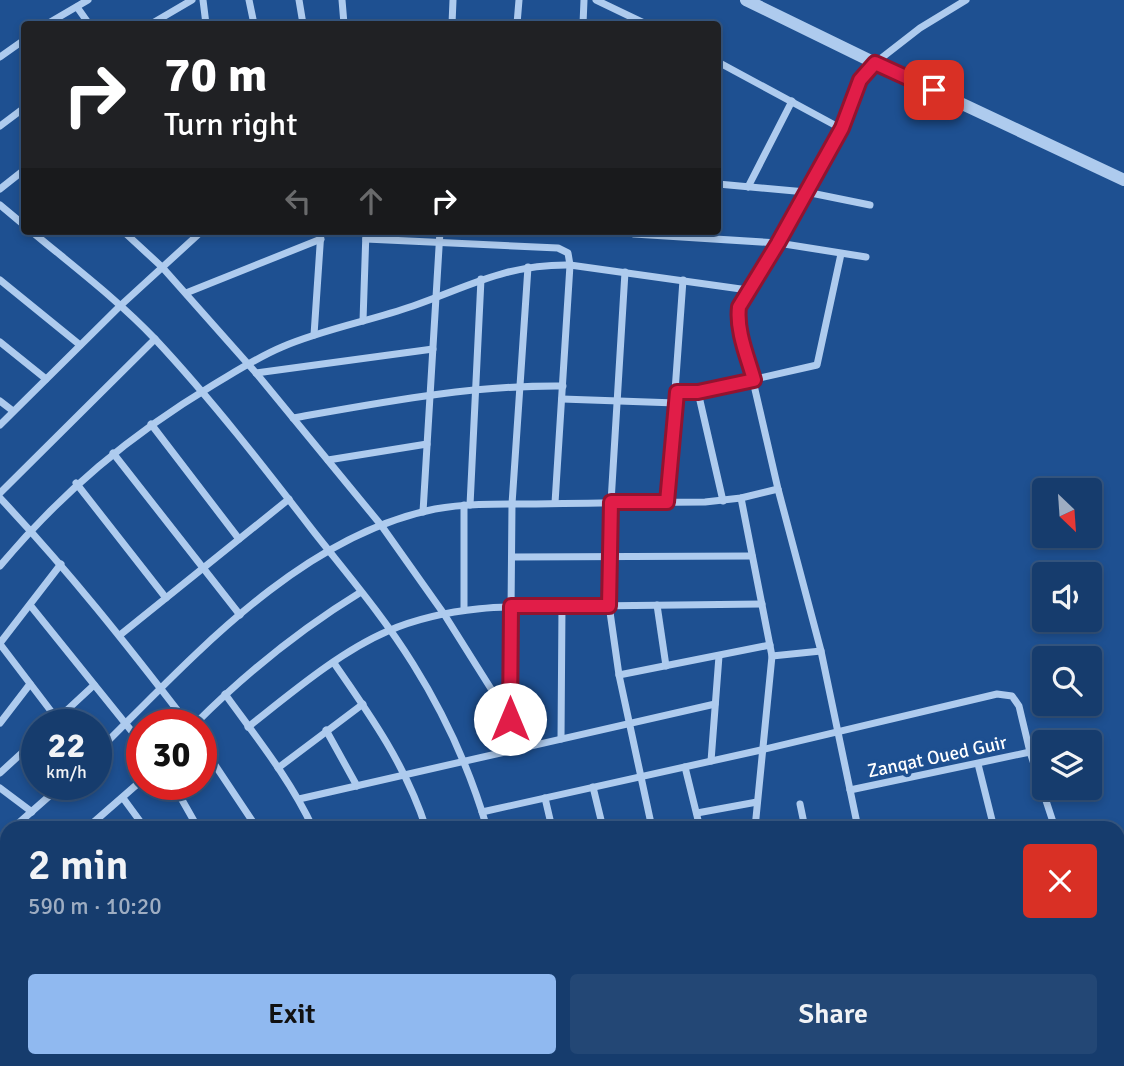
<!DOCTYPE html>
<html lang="en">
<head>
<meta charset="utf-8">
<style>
  body { margin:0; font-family:Signika,sans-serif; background:#234775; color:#f1f3f6; height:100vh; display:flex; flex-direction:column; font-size:26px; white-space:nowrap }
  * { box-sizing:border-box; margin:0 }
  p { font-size:23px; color:#9eadc2 }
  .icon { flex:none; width:38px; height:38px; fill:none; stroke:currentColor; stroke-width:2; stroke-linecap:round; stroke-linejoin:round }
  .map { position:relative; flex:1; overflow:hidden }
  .details { position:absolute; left:0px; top:821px; width:1125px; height:247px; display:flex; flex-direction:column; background:#163c6d; border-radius:21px 21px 0 0; box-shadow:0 4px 10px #0003,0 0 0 2px #355680 }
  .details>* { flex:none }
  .banner { position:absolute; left:21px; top:21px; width:700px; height:214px; border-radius:7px; box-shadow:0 4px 10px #0003,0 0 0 2px #355680; background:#202124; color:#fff; overflow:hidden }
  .needle { width:46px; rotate:155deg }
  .controls { position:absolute; left:1032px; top:478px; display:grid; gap:14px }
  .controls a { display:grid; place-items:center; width:70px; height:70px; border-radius:7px; background:#163c6d; box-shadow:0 4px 10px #0003,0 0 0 2px #355680; font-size:35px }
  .speed { position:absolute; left:21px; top:709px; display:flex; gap:14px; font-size:35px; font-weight:700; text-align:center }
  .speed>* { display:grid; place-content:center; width:91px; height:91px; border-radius:50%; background:#163c6d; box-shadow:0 4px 10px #0003,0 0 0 2px #355680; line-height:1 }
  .speed small { font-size:18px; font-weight:400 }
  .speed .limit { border:10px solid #d22; background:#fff; color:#111 }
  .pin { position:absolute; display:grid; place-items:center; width:60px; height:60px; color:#fff; margin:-30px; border-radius:14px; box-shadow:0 4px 10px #0006 }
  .me { position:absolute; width:77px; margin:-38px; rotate:0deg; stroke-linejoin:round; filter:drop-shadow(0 0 5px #0008) }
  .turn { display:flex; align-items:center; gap:24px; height:147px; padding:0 28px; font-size:32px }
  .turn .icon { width:91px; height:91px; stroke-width:2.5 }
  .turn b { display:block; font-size:49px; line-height:60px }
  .lanes { display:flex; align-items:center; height:66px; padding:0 28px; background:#0003; justify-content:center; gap:35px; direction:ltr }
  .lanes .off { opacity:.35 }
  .round { display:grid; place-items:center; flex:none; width:74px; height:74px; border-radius:7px; background:#234775 }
  .summary { display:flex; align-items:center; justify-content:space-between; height:119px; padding:0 28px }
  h1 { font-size:42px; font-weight:600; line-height:52px }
  .primary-button { display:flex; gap:14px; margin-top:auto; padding:14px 28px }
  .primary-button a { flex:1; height:80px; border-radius:7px; background:#90b9f0; color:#111; font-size:28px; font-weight:600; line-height:80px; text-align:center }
  .primary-button a+a { background:#234775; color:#f1f3f6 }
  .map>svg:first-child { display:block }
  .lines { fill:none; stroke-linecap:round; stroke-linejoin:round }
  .minor { stroke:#aecbee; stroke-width:7 }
  .tertiary { stroke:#aecbee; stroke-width:12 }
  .route-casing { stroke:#92132f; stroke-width:18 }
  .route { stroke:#e11d48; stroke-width:12 }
  .labels { text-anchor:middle; stroke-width:7; stroke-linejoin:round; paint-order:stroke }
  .street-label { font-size:19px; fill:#fff; stroke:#1e5091 }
</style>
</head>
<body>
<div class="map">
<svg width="1124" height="1066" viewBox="0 0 1124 1066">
  <rect width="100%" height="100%" fill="#1e5091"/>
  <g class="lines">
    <g class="minor">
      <path d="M203 0 206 24"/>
      <path d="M249 0 254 24"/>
      <path d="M299 0 303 24"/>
      <path d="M342 0 344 24"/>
      <path d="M596 0 646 24"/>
      <path d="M77 7 89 24"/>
      <path d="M47 24 88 0"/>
      <path d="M151 24 192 0"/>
      <path d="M452 24 453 0"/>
      <path d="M517 24 519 0"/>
      <path d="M583 24 584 0"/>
      <path d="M0 57 24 40"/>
      <path d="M718 62 842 129"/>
      <path d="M0 126 24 108"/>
      <path d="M718 184 806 192 870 205"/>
      <path d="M748 187 792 101"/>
      <path d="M0 189 24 170"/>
      <path d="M0 205 24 225"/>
      <path d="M31 231C73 266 118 300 155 339 212 400 263 466 314 532 348 575 384 617 413 664 445 715 470 770 487 828"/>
      <path d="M123 231 162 267 256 373 381 525 444 614 510 719"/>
      <path d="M628 231 634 234 778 243 866 257"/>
      <path d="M366 239 558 248 568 253 570 265 555 503"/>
      <path d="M625 272 611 502 609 605 619 675 652 828"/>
      <path d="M0 280 80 345"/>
      <path d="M186 293 321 239"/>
      <path d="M363 321 366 231"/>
      <path d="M314 335 321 231"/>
      <path d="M0 342 46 379"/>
      <path d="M256 373 433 349"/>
      <path d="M677 392H698L817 365 841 254"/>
      <path d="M698 392 723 501"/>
      <path d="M562 399 676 403"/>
      <path d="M0 401 13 411"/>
      <path d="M293 418C383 402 471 385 563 386"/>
      <path d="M151 424 239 539"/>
      <path d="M0 425 120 306 202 231"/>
      <path d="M113 453 240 615"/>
      <path d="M328 460 427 444"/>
      <path d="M76 483 166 598"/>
      <path d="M0 493 155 339"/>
      <path d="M0 498C68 570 128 646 188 724"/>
      <path d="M741 498 772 656 755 828"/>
      <path d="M667 502 683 280"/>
      <path d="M464 505V610"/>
      <path d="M470 505 481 279"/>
      <path d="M423 512 440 231"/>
      <path d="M512 557 752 556"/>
      <path d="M0 566C62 492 130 435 213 385 235 372 258 357 282 347 324 329 370 321 413 306 470 286 507 264 570 265L748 290"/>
      <path d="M30 605 142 744"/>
      <path d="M657 605 666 666"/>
      <path d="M120 635 289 499"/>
      <path d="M0 643 61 564"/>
      <path d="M0 644 57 719"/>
      <path d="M772 656 821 651"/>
      <path d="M334 663C371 716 406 766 426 828"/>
      <path d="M619 675 770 645"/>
      <path d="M225 694C256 737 290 779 313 828"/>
      <path d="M0 723 30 684"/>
      <path d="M52 724 94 685"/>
      <path d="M195 724C246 673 299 630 361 592"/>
      <path d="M248 727C290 694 339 652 388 631 453 603 523 606 592 606 649 605 705 605 762 604"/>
      <path d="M326 730 357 786"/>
      <path d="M561 739 562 606"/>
      <path d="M201 744 257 828"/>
      <path d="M513 750 510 719 512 504 528 267"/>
      <path d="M96 753C191 659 299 536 435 509 468 503 502 504 536 504 592 503 649 502 705 502L741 498 778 489"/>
      <path d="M711 761 719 656"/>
      <path d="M978 764 994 828"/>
      <path d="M685 767 700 828"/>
      <path d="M278 768 363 704"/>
      <path d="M0 773 37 739"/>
      <path d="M173 784 198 828"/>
      <path d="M593 787 603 828"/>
      <path d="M0 788 32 812"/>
      <path d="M850 790 1030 752"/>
      <path d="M123 798 145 828"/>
      <path d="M545 798 552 828"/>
      <path d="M299 799 715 704"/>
      <path d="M800 804 805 828"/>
      <path d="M482 812 761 750 997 694 1012 696 1019 706 1030 752 1055 828"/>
      <path d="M697 813 757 802"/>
      <path d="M13 828 63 784"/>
      <path d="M87 828 142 780"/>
      <path d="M858 828 821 651 778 489 738 316 739 307 748 290 778 243 842 129 860 80 875 63 920 28 966 0"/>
      <path d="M0 838 7 832"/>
      <path d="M0 846 7 851"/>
      <path d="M0 899 7 893"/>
      <path d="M0 917 7 922"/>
      <path d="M1118 963 1124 961"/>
      <path d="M0 970 7 965"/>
      <path d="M1118 1020 1124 1019"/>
      <path d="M194 1060 201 1066"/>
      <path d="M543 1060 545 1066"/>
      <path d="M737 1060 738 1066"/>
      <path d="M989 1060 990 1066"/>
      <path d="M1037 1060 1038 1066"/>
      <path d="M656 1066 680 1060"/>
      <path d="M907 1066 932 1060"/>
      <path d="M1072 1066 1074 1060"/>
    </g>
    <path class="tertiary" d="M746 0 875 63 1124 180"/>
  </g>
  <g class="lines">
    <g class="route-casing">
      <path id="route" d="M510 719 511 606H609L611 502H667L677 392H698L754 380C748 358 736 331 739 307L778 243 842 128 860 80 875 63 934 90"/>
    </g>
    <use href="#route" class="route"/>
  </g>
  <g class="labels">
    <g class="street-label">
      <text transform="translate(937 756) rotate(-12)" y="7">Zanqat Oued Guir</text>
    </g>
  </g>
</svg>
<div class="controls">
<a><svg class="needle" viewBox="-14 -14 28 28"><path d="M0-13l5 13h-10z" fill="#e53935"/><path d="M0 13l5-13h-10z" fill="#9eadc2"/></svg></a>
<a><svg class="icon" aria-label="sound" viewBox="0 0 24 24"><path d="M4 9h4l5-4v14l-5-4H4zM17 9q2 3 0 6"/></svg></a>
<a><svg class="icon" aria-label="search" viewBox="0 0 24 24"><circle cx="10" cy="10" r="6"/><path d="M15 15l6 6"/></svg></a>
<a><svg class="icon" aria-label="layers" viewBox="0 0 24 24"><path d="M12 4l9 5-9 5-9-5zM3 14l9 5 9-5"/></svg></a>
</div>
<div class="speed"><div>22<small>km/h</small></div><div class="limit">30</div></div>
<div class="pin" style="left:934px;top:90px;background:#d93025"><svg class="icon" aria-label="arrive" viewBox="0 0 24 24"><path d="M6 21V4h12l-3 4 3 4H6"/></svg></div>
<svg class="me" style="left:510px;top:719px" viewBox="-20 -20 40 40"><circle r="19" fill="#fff"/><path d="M0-13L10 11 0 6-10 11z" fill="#e11d48"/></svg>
<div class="banner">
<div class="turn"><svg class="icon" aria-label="right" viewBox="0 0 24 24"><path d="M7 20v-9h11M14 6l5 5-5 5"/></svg><div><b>70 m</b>Turn right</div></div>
<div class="lanes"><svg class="icon off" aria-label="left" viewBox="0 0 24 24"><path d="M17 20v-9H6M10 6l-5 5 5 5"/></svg><svg class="icon off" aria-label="ahead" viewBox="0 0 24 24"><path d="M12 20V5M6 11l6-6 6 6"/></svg><svg class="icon" aria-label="right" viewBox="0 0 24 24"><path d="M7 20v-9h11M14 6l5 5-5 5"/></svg></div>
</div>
<section class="details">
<div class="summary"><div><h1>2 min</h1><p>590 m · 10:20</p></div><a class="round" style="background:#d93025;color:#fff"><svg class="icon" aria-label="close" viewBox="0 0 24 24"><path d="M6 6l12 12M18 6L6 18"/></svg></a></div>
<div class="primary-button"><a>Exit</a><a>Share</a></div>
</section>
</div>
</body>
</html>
